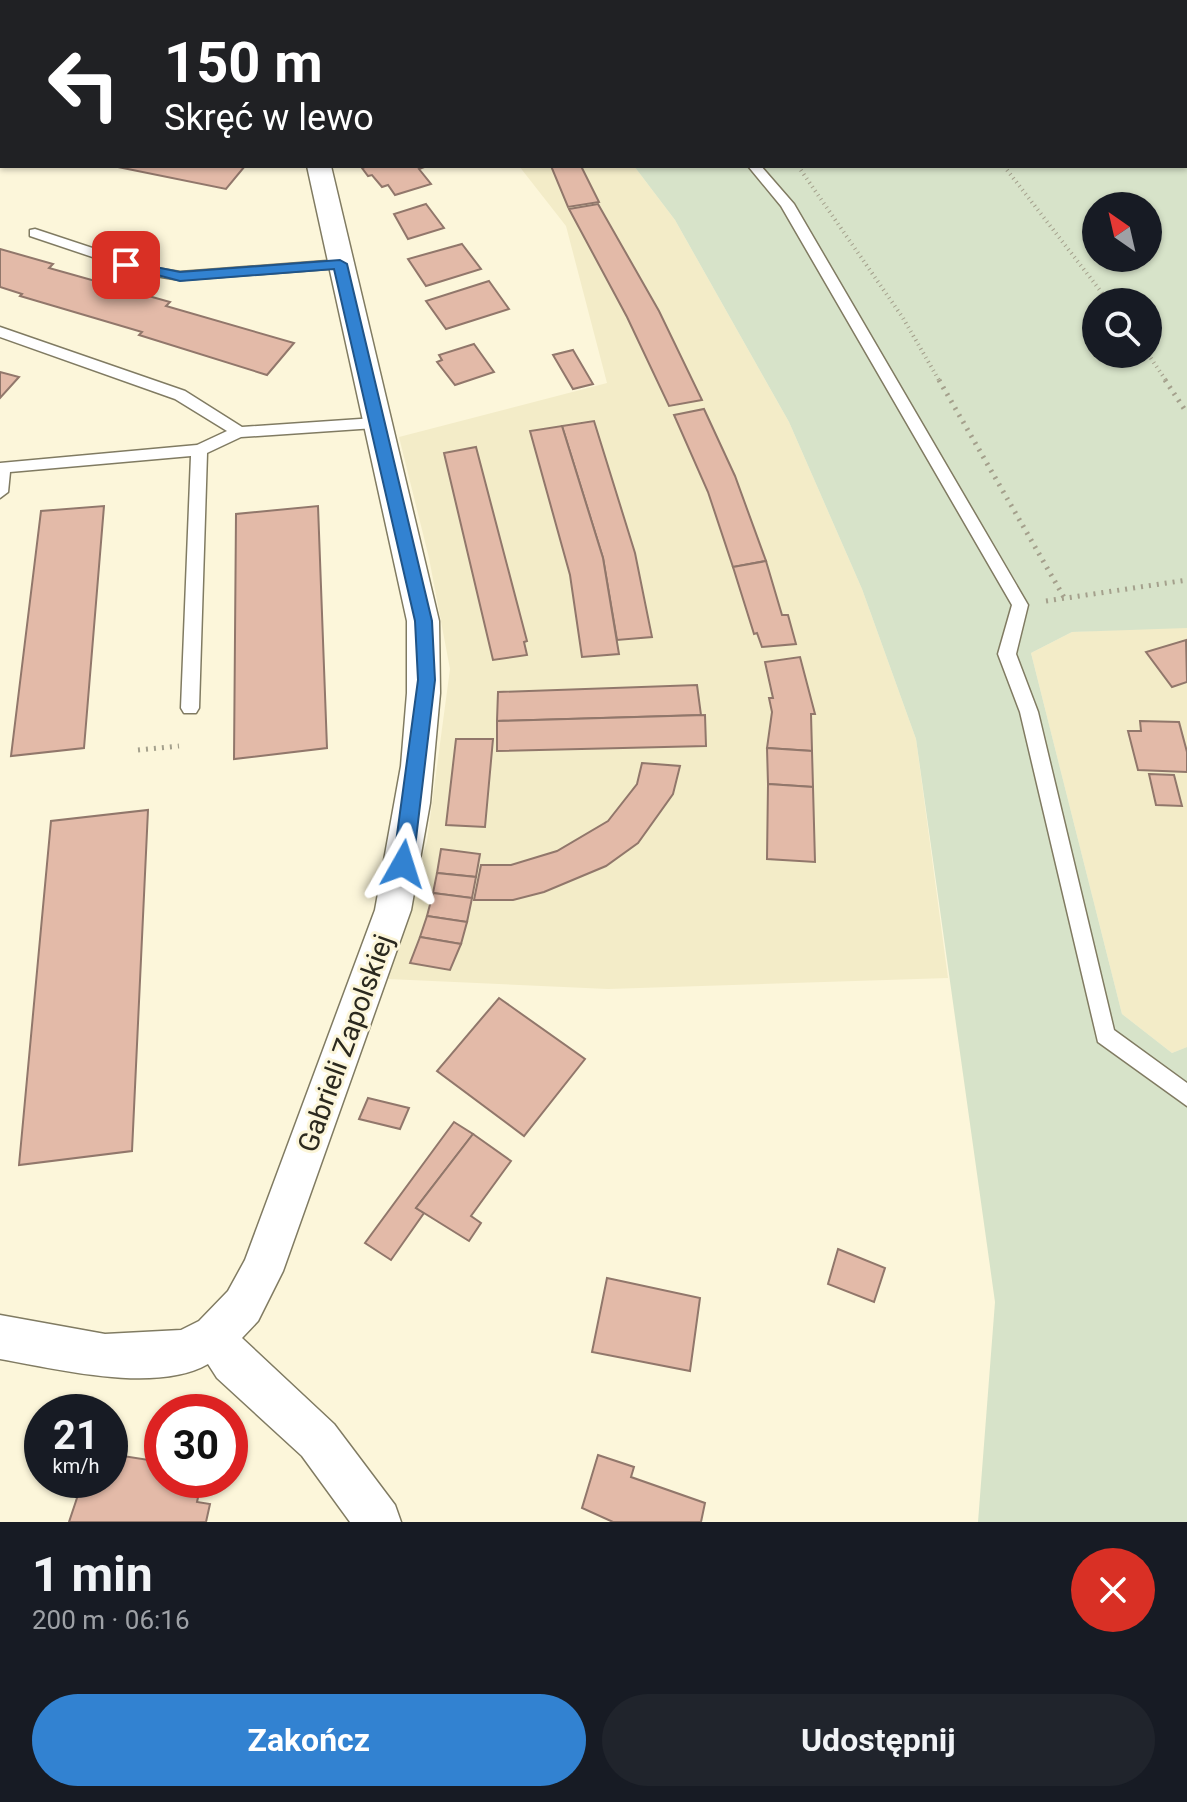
<!DOCTYPE html>
<html lang="pl">
<head>
<meta charset="utf-8">
<style>
  body { margin:0; font-family:Roboto,sans-serif; background:#20242c; color:#f1f3f6; height:100vh; display:flex; flex-direction:column; font-size:30px; white-space:nowrap }
  * { box-sizing:border-box; margin:0 }
  p { font-size:26px; color:#9ea1a6 }
  .icon { flex:none; width:44px; height:44px; fill:none; stroke:currentColor; stroke-width:2; stroke-linecap:round; stroke-linejoin:round }
  .map { position:relative; height:1522px; overflow:hidden }
  .panel { display:flex; flex-direction:column; background:#171b24; flex:1 }
  .panel>* { flex:none }
  .hud { position:absolute; left:0px; top:0px; width:1188px; height:168px; box-shadow:0 2px 6px #0004; background:#202124; color:#fff; overflow:hidden }
  .needle { width:52px; rotate:326deg }
  .tools { position:absolute; left:1082px; top:192px; display:grid; gap:16px }
  .tools a { display:grid; place-items:center; width:80px; height:80px; border-radius:50%; background:#171b24; box-shadow:0 2px 6px #0004; font-size:40px }
  .speed { position:absolute; left:24px; top:1394px; display:flex; gap:16px; font-size:40px; font-weight:700; text-align:center }
  .speed>* { display:grid; place-content:center; width:104px; height:104px; border-radius:50%; background:#171b24; box-shadow:0 2px 6px #0004; line-height:1 }
  .speed small { font-size:20px; font-weight:400 }
  .speed .limit { border:12px solid #d22; background:#fff; color:#111 }
  .pin { position:absolute; display:grid; place-items:center; width:68px; height:68px; color:#fff; margin:-34px; border-radius:16px; box-shadow:0 4px 12px #0006 }
  .me { position:absolute; width:88px; margin:-44px; rotate:6deg; stroke-linejoin:round; filter:drop-shadow(0 0 6px #0008) }
  .turn { display:flex; align-items:center; gap:28px; height:168px; padding:0 32px; font-size:36px }
  .turn .icon { width:104px; height:104px; stroke-width:2.5 }
  .turn b { display:block; font-size:56px; line-height:68px }
  .round { display:grid; place-items:center; flex:none; width:84px; height:84px; border-radius:42px; background:#20242c }
  .overview { display:flex; align-items:center; justify-content:space-between; height:136px; padding:0 32px }
  h1 { font-size:48px; font-weight:700; line-height:60px }
  .action { display:flex; gap:16px; margin-top:auto; padding:16px 32px }
  .action a { flex:1; height:92px; border-radius:48px; background:#3282d1; color:#fff; font-size:32px; font-weight:700; line-height:92px; text-align:center }
  .action a+a { background:#20242c; color:#f1f3f6 }
  .map>svg:first-child { display:block }
  .built { fill:#f3ecc8 }
  .green { fill:#d7e3c9; fill-rule:evenodd }
  .building { fill:#e3baa8; stroke:#91776b; stroke-width:2 }
  .lines { fill:none; stroke-linecap:round; stroke-linejoin:round }
  .lane-casing { stroke:#807b62; stroke-width:3 }
  .street-casing { stroke:#807b62; stroke-width:3 }
  .path-far1 { stroke:#a4a08c; stroke-width:4; stroke-dasharray:1 4; stroke-linecap:butt }
  .path { stroke:#a4a08c; stroke-width:5; stroke-dasharray:2 6; stroke-linecap:butt }
  .lane { fill:#fff; fill-rule:evenodd }
  .street { fill:#fff; fill-rule:evenodd }
  .route { fill:#3282d1; stroke:#205488; stroke-width:2 }
  .labels { text-anchor:middle; stroke-width:6; stroke-linejoin:round; paint-order:stroke }
  .street-label { font-size:28px; fill:#2b291f; stroke:#fcf6da }
</style>
</head>
<body>
<div class="map">
<svg width="1187" height="1522" viewBox="0 0 1187 1522">
  <rect width="100%" height="100%" fill="#fcf6da"/>
  <g class="built">
    <path d="M519 166H634L675 220 789 422 862 589 916 739 948 978 608 989 388 979 427 841 450 669 429 558 399 437 607 383 566 226Z"/>
    <path d="M1176 627 1187 628V1047L1172 1053 1122 1014 1031 653 1072 632Z"/>
  </g>
  <path class="green" d="M477 0H1187V628L1072 632 1031 653 1122 1014 1172 1053 1187 1047V1522H978L995 1302 916 739 862 589 789 422 675 220 634 166H1186V2ZM1096 206H1148V258H1096ZM1096 302H1148V354H1096Z"/>
  <g class="building">
    <path d="M113 166H245L226 189Z"/>
    <path d="M368 166H427L419 169 431 184 395 195 388 185 382 187 372 175 368 176 362 168Z"/>
    <path d="M551 166H581L599 202 568 207Z"/>
    <path d="M426 204 444 228 408 239 394 214Z"/>
    <path d="M598 204 659 311 702 400 669 406 627 317 569 209Z"/>
    <path d="M462 244 481 269 426 286 408 259Z"/>
    <path d="M0 249 53 264 49 268 170 302 166 306 294 343 267 375 139 335 142 332 20 296 22 294 0 287Z"/>
    <path d="M489 281 509 309 446 329 426 301Z"/>
    <path d="M474 344 494 372 455 385 437 362 442 360 439 355Z"/>
    <path d="M573 350 593 384 573 389 553 355Z"/>
    <path d="M0 372 19 377 0 398Z"/>
    <path d="M704 409 735 476 766 561 733 567 708 492 674 415Z"/>
    <path d="M594 421 635 553 652 637 617 640 603 558 562 426Z"/>
    <path d="M562 426 603 558 619 654 582 657 570 575 530 431Z"/>
    <path d="M476 447 527 641 524 642 527 655 493 660 444 453Z"/>
    <path d="M104 506 84 748 11 756 41 511Z"/>
    <path d="M318 506 327 748 234 759 236 514Z"/>
    <path d="M766 561 782 615H788L796 644 762 647 757 633 754 634 733 567Z"/>
    <path d="M1186 640 1187 682 1172 687 1146 652Z"/>
    <path d="M800 657 815 714H811L812 751 767 748 772 712 769 698H773L765 662Z"/>
    <path d="M697 685 701 715 497 721 498 692Z"/>
    <path d="M705 715 706 746 497 751V721Z"/>
    <path d="M1140 721 1179 722 1187 752V772L1138 770 1128 731H1141Z"/>
    <path d="M456 739H493L485 827 446 825Z"/>
    <path d="M767 748 812 751 813 787 768 784Z"/>
    <path d="M642 763 680 766 673 794 638 843 606 866 544 892 513 900H474L481 865H511L557 851 608 821 637 784Z"/>
    <path d="M1149 774 1174 775 1182 806 1156 805Z"/>
    <path d="M768 784 813 787 815 862 767 859Z"/>
    <path d="M148 810 132 1151 19 1165 51 821Z"/>
    <path d="M441 849 480 854 476 877 437 873Z"/>
    <path d="M437 873 476 877 472 898 433 893Z"/>
    <path d="M433 893 472 898 467 922 427 916Z"/>
    <path d="M427 916 467 922 461 944 420 937Z"/>
    <path d="M420 937 461 944 450 970 410 963Z"/>
    <path d="M499 998 585 1059 524 1136 437 1071Z"/>
    <path d="M368 1098 409 1108 400 1129 359 1119Z"/>
    <path d="M454 1122 473 1134 416 1208 424 1213 391 1260 365 1243Z"/>
    <path d="M473 1134 511 1161 471 1216 481 1223 469 1241 416 1208Z"/>
    <path d="M838 1249 885 1268 874 1302 828 1284Z"/>
    <path d="M607 1278 700 1298 690 1371 592 1352Z"/>
    <path d="M110 1454 162 1462V1480H202L197 1502 210 1504 206 1522H69L83 1480H110Z"/>
    <path d="M598 1455 634 1467 631 1477 705 1503 701 1522H613L582 1508Z"/>
  </g>
  <g class="lines">
    <g class="lane-casing">
      <g id="lane">
        <path d="M579 0H591L593 2H581Z"/>
        <rect x="0" y="82" width="2" height="8"/>
        <path d="M748 166H761L794 204 1028 605 1016 654 1038 712 1114 1030 1187 1083V1106L1098 1042 1020 712 998 654 1012 605 781 206Z"/>
        <path d="M35 229 150 267 180 272 340 260 347 264 340 268 180 280 143 274 30 236V230Z"/>
        <path d="M0 327 185 391 242 427 375 418 383 423 375 428 241 437 207 453 199 708 196 713H184L181 708 191 456 10 472 8 492 0 498V463L197 445 227 431 175 399 0 337Z"/>
      </g>
    </g>
    <g class="street-casing">
      <g id="street">
        <path d="M197 0H222L224 2H199Z"/>
        <path d="M307 166H331L439 621 440 693 430 803 411 910 283 1271 258 1321 242 1338 334 1424 395 1505 401 1522H350L302 1456 217 1378 208 1364C156 1394 57 1369 0 1359V1315L105 1334 181 1330 199 1321 228 1291 245 1260 375 910 401 766 407 693V621Z"/>
      </g>
    </g>
    <g class="path-far1">
      <path d="M744 2 754 0"/>
      <path d="M798 166 903 318 940 382"/>
      <path d="M1004 166 1109 302"/>
      <path d="M1148 354 1167 382"/>
    </g>
    <g class="path">
      <path d="M939 380 1065 599"/>
      <path d="M1165 380 1187 413"/>
      <path d="M1046 601 1187 580"/>
      <path d="M138 750 179 746"/>
    </g>
    <use href="#lane" class="lane"/>
    <use href="#street" class="street"/>
  </g>
  <path class="route" d="M340 260 347 264 432 621 435 680 413 864 403 872 393 864 418 680 415 621 334 269 180 281 119 265 126 261 180 272Z"/>
  <g class="labels">
    <g class="street-label">
      <text transform="translate(345 1043) rotate(-70)" y="10">Gabrieli Zapolskiej</text>
    </g>
  </g>
</svg>
<div class="tools">
<a><svg class="needle" viewBox="-14 -14 28 28"><path d="M0-13l5 13h-10z" fill="#e53935"/><path d="M0 13l5-13h-10z" fill="#9ea1a6"/></svg></a>
<a><svg class="icon" aria-label="search" viewBox="0 0 24 24"><circle cx="10" cy="10" r="6"/><path d="M15 15l6 6"/></svg></a>
</div>
<div class="speed"><div>21<small>km/h</small></div><div class="limit">30</div></div>
<div class="pin" style="left:126px;top:265px;background:#d93025"><svg class="icon" aria-label="arrive" viewBox="0 0 24 24"><path d="M6 21V4h12l-3 4 3 4H6"/></svg></div>
<svg class="me" style="left:403px;top:864px" viewBox="-20 -20 40 40"><path d="M0-17L14 15 0 8-14 15z" fill="#3282d1" stroke="#fff" stroke-width="4"/></svg>
<div class="hud">
<div class="turn"><svg class="icon" aria-label="left" viewBox="0 0 24 24"><path d="M17 20v-9H6M10 6l-5 5 5 5"/></svg><div><b>150 m</b>Skręć w lewo</div></div>
</div>
</div>
<section class="panel">
<div class="overview"><div><h1>1 min</h1><p>200 m · 06:16</p></div><a class="round" style="background:#d93025;color:#fff"><svg class="icon" aria-label="close" viewBox="0 0 24 24"><path d="M6 6l12 12M18 6L6 18"/></svg></a></div>
<div class="action"><a>Zakończ</a><a>Udostępnij</a></div>
</section>
</body>
</html>
